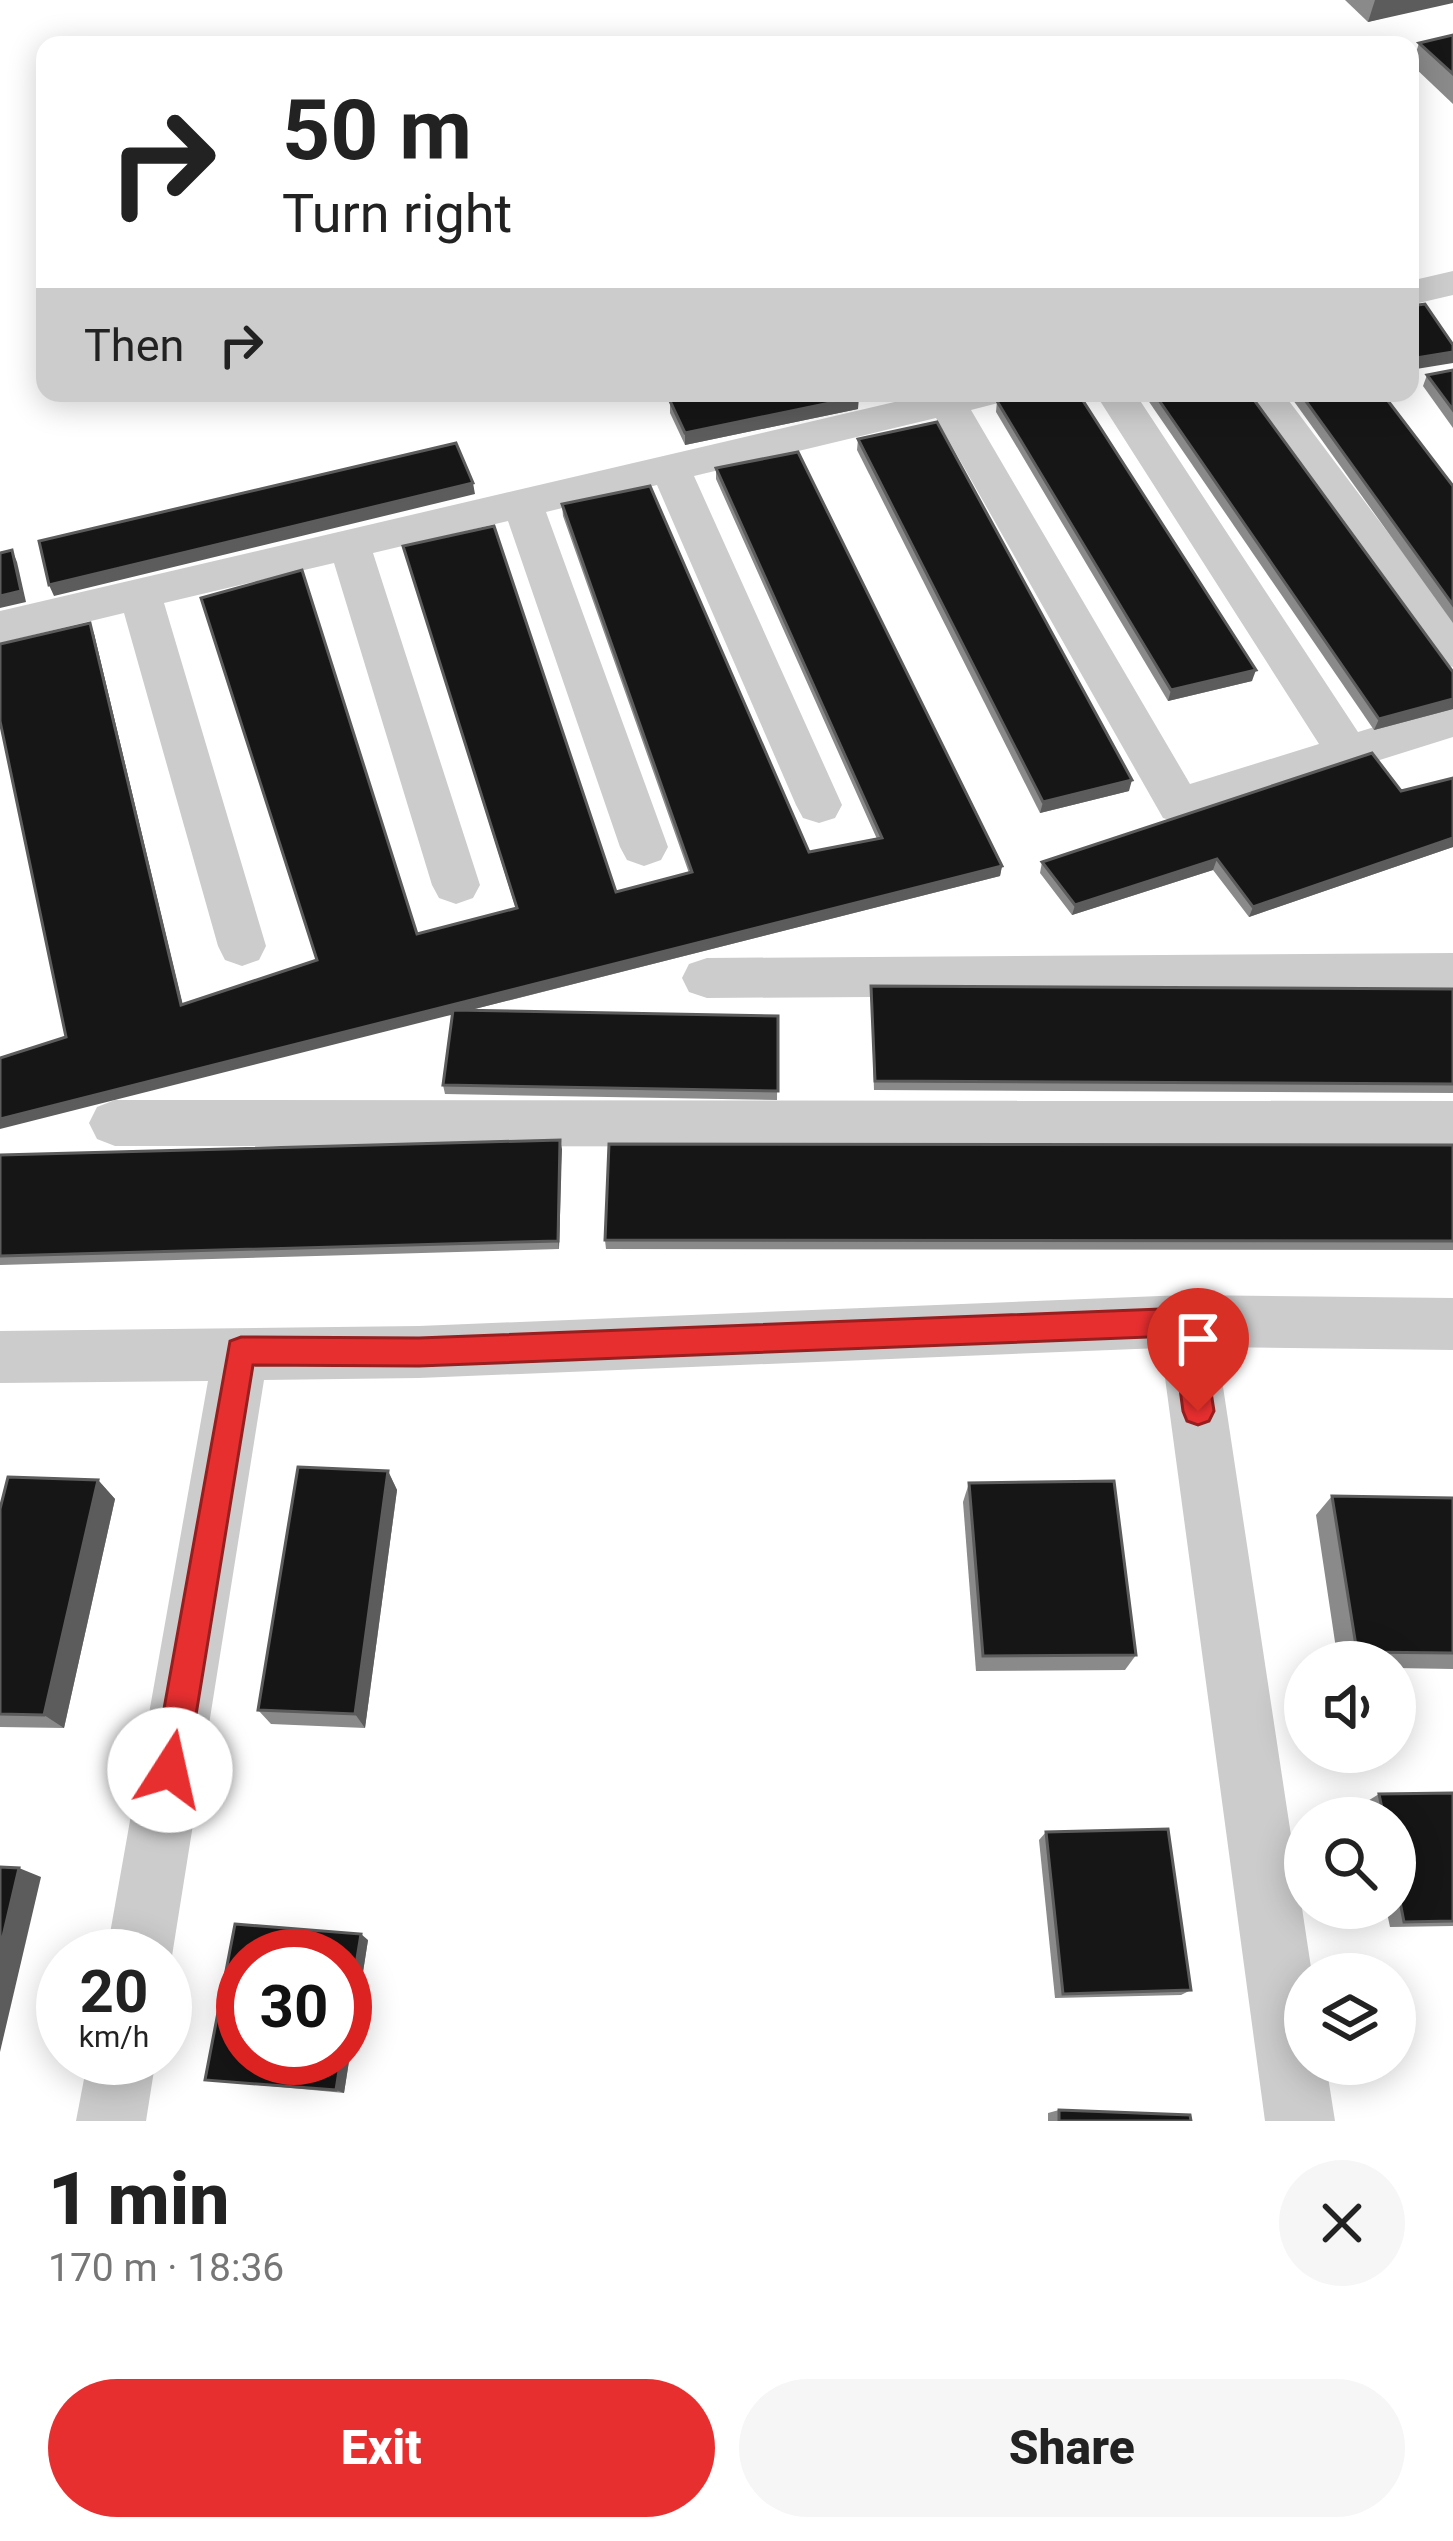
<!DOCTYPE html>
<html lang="en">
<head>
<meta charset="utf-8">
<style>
  body { margin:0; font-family:Roboto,sans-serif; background:#f6f6f6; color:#222; height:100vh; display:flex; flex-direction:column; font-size:45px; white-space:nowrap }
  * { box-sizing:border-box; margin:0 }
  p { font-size:39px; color:#767676 }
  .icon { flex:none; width:66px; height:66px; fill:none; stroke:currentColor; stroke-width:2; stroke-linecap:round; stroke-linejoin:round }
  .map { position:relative; height:2121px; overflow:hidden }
  .side { display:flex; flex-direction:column; background:#fff; flex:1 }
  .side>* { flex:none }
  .hud { position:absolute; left:36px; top:36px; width:1383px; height:366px; border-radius:24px; box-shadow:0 6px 30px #0003; background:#fff; color:#222; overflow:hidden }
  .buttons { position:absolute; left:1284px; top:1641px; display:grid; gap:24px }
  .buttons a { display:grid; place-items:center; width:132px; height:132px; border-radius:50%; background:#fff; box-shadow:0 6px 30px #0003; font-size:60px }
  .speed { position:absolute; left:36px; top:1929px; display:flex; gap:24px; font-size:60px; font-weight:700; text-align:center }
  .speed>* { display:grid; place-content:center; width:156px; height:156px; border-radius:50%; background:#fff; box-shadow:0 6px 30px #0003; line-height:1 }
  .speed small { font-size:30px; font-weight:400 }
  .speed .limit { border:18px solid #d22; background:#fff; color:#111 }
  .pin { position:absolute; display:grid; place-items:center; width:102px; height:102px; color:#fff; margin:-123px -51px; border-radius:50% 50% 50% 0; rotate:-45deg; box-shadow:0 0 12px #0007 }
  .pin .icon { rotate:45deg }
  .me { position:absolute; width:132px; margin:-66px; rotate:10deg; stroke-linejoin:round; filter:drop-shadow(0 0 9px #0008) }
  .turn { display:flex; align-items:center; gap:42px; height:252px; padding:0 48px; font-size:54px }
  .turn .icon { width:156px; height:156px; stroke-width:2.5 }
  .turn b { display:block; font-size:84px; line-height:102px }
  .then { display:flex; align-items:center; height:114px; padding:0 48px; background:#0003; gap:24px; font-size:45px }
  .round { display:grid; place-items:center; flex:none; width:126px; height:126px; border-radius:63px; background:#f6f6f6 }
  .head { display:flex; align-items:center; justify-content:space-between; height:204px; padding:0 48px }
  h1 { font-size:72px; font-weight:800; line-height:90px }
  .action { display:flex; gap:24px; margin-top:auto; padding:24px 48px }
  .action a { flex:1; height:138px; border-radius:72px; background:#e82f30; color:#fff; font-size:48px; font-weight:800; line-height:138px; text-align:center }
  .action a+a { background:#f6f6f6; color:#222 }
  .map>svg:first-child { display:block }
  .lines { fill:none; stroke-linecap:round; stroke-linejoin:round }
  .minor { fill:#ccc; fill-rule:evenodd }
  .wall { fill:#8a8a8a }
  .shaded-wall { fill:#5c5c5c }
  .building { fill:#161616; stroke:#5c5c5c; stroke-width:3 }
  .route { fill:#e82f30; stroke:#971f1f; stroke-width:3 }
</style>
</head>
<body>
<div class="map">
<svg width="1453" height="2121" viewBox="0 0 1453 2121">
  <rect width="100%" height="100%" fill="#fff"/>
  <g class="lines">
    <g class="minor">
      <path d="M1453 271V295L1410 305V281Z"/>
      <path d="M933 393H1008L1002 402 971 410 1190 784 1319 744 1095 393H1135L1358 732 1453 703V737L1179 823 1163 818 936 418 694 476 842 805 835 818 819 823 803 818 796 805 657 485 546 512 668 847 661 860 644 866 627 860 620 847 508 521 373 553 480 885 473 898 456 904 439 898 432 885 334 563 164 603 266 946 259 960 242 966 225 960 218 946 124 613 0 643V611Z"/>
      <path d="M1242 393H1283L1453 619V667L1438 662Z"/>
      <path d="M1453 953V993L707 998 689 992 682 978 689 964 707 958Z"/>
      <path d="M115 1100 1453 1101V1147L115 1146 97 1139 89 1123 97 1107Z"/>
      <path d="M1185 1295 1453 1298V1350L1217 1347 1312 1974H1305V2064H1326L1335 2121H1265L1161 1348 419 1378 264 1380 172 1956 165 1974V1956H106L208 1381 0 1383V1331L419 1326Z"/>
      <path d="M88 2058H156L146 2121H76Z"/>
    </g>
  </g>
  <g class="wall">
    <path d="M1345 0H1453L1368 22Z"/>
    <path d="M1453 35V104L1412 65 1419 43Z"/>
    <path d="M1453 370V428L1423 386 1427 375Z"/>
    <path d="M1143 393H1249L1453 672V709L1374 730Z"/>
    <path d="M1288 393H1382L1453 486V623Z"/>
    <path d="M670 401 858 409 685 445 670 413Z"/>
    <path d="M997 401 1252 681 1168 701 996 412Z"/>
    <path d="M858 439 1129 791 1040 813 857 450Z"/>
    <path d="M716 468 1002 866 1000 876 471 1010 778 1016 777 1100 445 1094 443 1085 452 1015 66 1037 90 623 94 634 183 1005 417 934 516 909 403 546 616 892 689 873 563 516 562 504 809 852 877 839 716 479Z"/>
    <path d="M1453 778V847L1249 917 1213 870 1072 915 1040 873 1042 862 1401 791Z"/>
    <path d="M871 986 1453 989V1093L874 1090Z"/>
    <path d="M560 1140 559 1249 0 1265V1155Z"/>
    <path d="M1453 1145V1250L606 1249 605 1240Z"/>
    <path d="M388 1471 397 1490 365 1728 271 1724 258 1710Z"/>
    <path d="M98 1480 115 1499 64 1728 0 1727V1509Z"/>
    <path d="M969 1483 1136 1655 1125 1670 976 1671 963 1502Z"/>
    <path d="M1332 1496 1453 1498V1669L1395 1668V1662H1338L1316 1515Z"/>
    <path d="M1453 1793V1926L1390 1927 1386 1908H1395V1818H1369L1366 1802 1379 1794Z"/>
    <path d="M1046 1832 1191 1990 1181 1995 1055 1998 1039 1840Z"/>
    <path d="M368 1940 344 2093 205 2080Z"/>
    <path d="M1059 2110 1191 2121H1048V2113Z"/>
  </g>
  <g class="shaded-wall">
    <path d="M1375 0H1453V3L1368 22Z"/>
    <path d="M1453 352V363L1410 370V359Z"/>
    <path d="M859 397 858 409 685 445V433Z"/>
    <path d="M473 483 475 494 54 596 49 585Z"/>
    <path d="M12 550 17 562 26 602 0 608V596Z"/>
    <path d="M90 623 94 634 185 1015 181 1005Z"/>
    <path d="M1256 670 1252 681 1168 701 1171 690Z"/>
    <path d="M1453 699V709L1374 730 1379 719Z"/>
    <path d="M1132 780 1129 791 1040 813 1043 802Z"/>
    <path d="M1453 838V847L1249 917 1253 907Z"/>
    <path d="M1217 859 1213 870 1072 915 1075 905Z"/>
    <path d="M1002 866 1000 876 0 1129V1119Z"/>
    <path d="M560 1140 562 1149 559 1249 558 1241Z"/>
    <path d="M388 1471 397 1490 365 1728 355 1714Z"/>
    <path d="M98 1480 115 1499 64 1728 44 1715Z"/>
    <path d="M19 1868 41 1877 0 2052V1949Z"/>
    <path d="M361 1934 368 1940 344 2093 336 2090 341 2058H345V2032Z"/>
  </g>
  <g class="building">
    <path d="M1453 35V74L1419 43Z"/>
    <path d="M1425 304 1453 345V352L1410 359V306Z"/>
    <path d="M1453 370V410L1427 375Z"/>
    <path d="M710 393H856L859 397 685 433 670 401Z"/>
    <path d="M1034 393H1078L1256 670 1171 690 997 401Z"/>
    <path d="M1154 393H1249L1453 672V699L1379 719Z"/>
    <path d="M1300 393H1382L1453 486V605Z"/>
    <path d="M937 422 1132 780 1043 802 858 439Z"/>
    <path d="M456 443 473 483 49 585 39 541Z"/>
    <path d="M798 452 1002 866 0 1119V1058L66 1037 0 721V644L90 623 181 1005 317 960 201 598 302 570 417 934 517 908 403 546 494 526 616 892 692 872 562 504 650 486 809 852 882 838 716 468Z"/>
    <path d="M12 550 21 591 0 596V553Z"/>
    <path d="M1372 753 1401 791 1453 778V838L1253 907 1217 859 1075 905 1042 862Z"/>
    <path d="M871 986 1453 989V1084L875 1081Z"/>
    <path d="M453 1010 778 1016V1091L443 1085Z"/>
    <path d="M560 1140 558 1241 0 1256V1155Z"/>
    <path d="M609 1144 1453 1145V1241L605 1240Z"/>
    <path d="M298 1467 388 1471 355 1714 258 1710Z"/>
    <path d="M8 1477 98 1480 44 1715 0 1714V1509Z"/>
    <path d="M1114 1481 1136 1655 983 1656 969 1483Z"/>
    <path d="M1332 1496 1453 1498V1653L1357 1652Z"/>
    <path d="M1453 1793V1921L1404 1922 1395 1876V1818H1384L1379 1794Z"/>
    <path d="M1168 1829 1191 1990 1063 1994 1046 1832Z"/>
    <path d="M0 1867 19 1868 0 1949Z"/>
    <path d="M235 1924 361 1934 345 2032V1956H243V2058H341L336 2090 205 2080Z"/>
    <path d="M1059 2110 1190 2115 1191 2121H1059Z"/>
  </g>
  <path class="route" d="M1186 1308 1196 1312 1200 1322 1214 1411 1209 1421 1198 1425 1187 1421 1183 1411 1173 1336 419 1366 253 1365 187 1770 182 1782 170 1787 158 1782 153 1770 230 1341 241 1337 419 1338Z"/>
</svg>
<div class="buttons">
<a><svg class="icon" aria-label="sound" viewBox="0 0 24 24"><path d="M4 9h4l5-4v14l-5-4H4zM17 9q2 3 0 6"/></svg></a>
<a><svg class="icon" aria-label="search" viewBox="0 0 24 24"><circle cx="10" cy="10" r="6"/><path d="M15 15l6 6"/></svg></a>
<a><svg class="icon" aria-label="layers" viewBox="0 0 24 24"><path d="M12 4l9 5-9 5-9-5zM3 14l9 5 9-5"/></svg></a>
</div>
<div class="speed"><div>20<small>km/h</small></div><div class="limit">30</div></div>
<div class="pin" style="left:1198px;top:1411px;background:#d93025"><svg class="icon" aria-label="arrive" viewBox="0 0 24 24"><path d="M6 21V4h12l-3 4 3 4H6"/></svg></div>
<svg class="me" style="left:170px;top:1770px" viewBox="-20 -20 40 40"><circle r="19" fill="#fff"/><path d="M0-13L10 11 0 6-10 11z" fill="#e82f30"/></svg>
<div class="hud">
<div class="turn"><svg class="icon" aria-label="right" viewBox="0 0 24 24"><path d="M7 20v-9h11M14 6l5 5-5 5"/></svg><div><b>50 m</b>Turn right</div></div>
<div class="then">Then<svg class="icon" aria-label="right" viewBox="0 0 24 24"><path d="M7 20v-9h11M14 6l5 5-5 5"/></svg></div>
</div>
</div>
<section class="side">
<div class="head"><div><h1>1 min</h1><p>170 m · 18:36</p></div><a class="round"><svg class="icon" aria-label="close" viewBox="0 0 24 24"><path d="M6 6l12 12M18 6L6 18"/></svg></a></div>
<div class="action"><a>Exit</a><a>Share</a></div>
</section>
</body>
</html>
